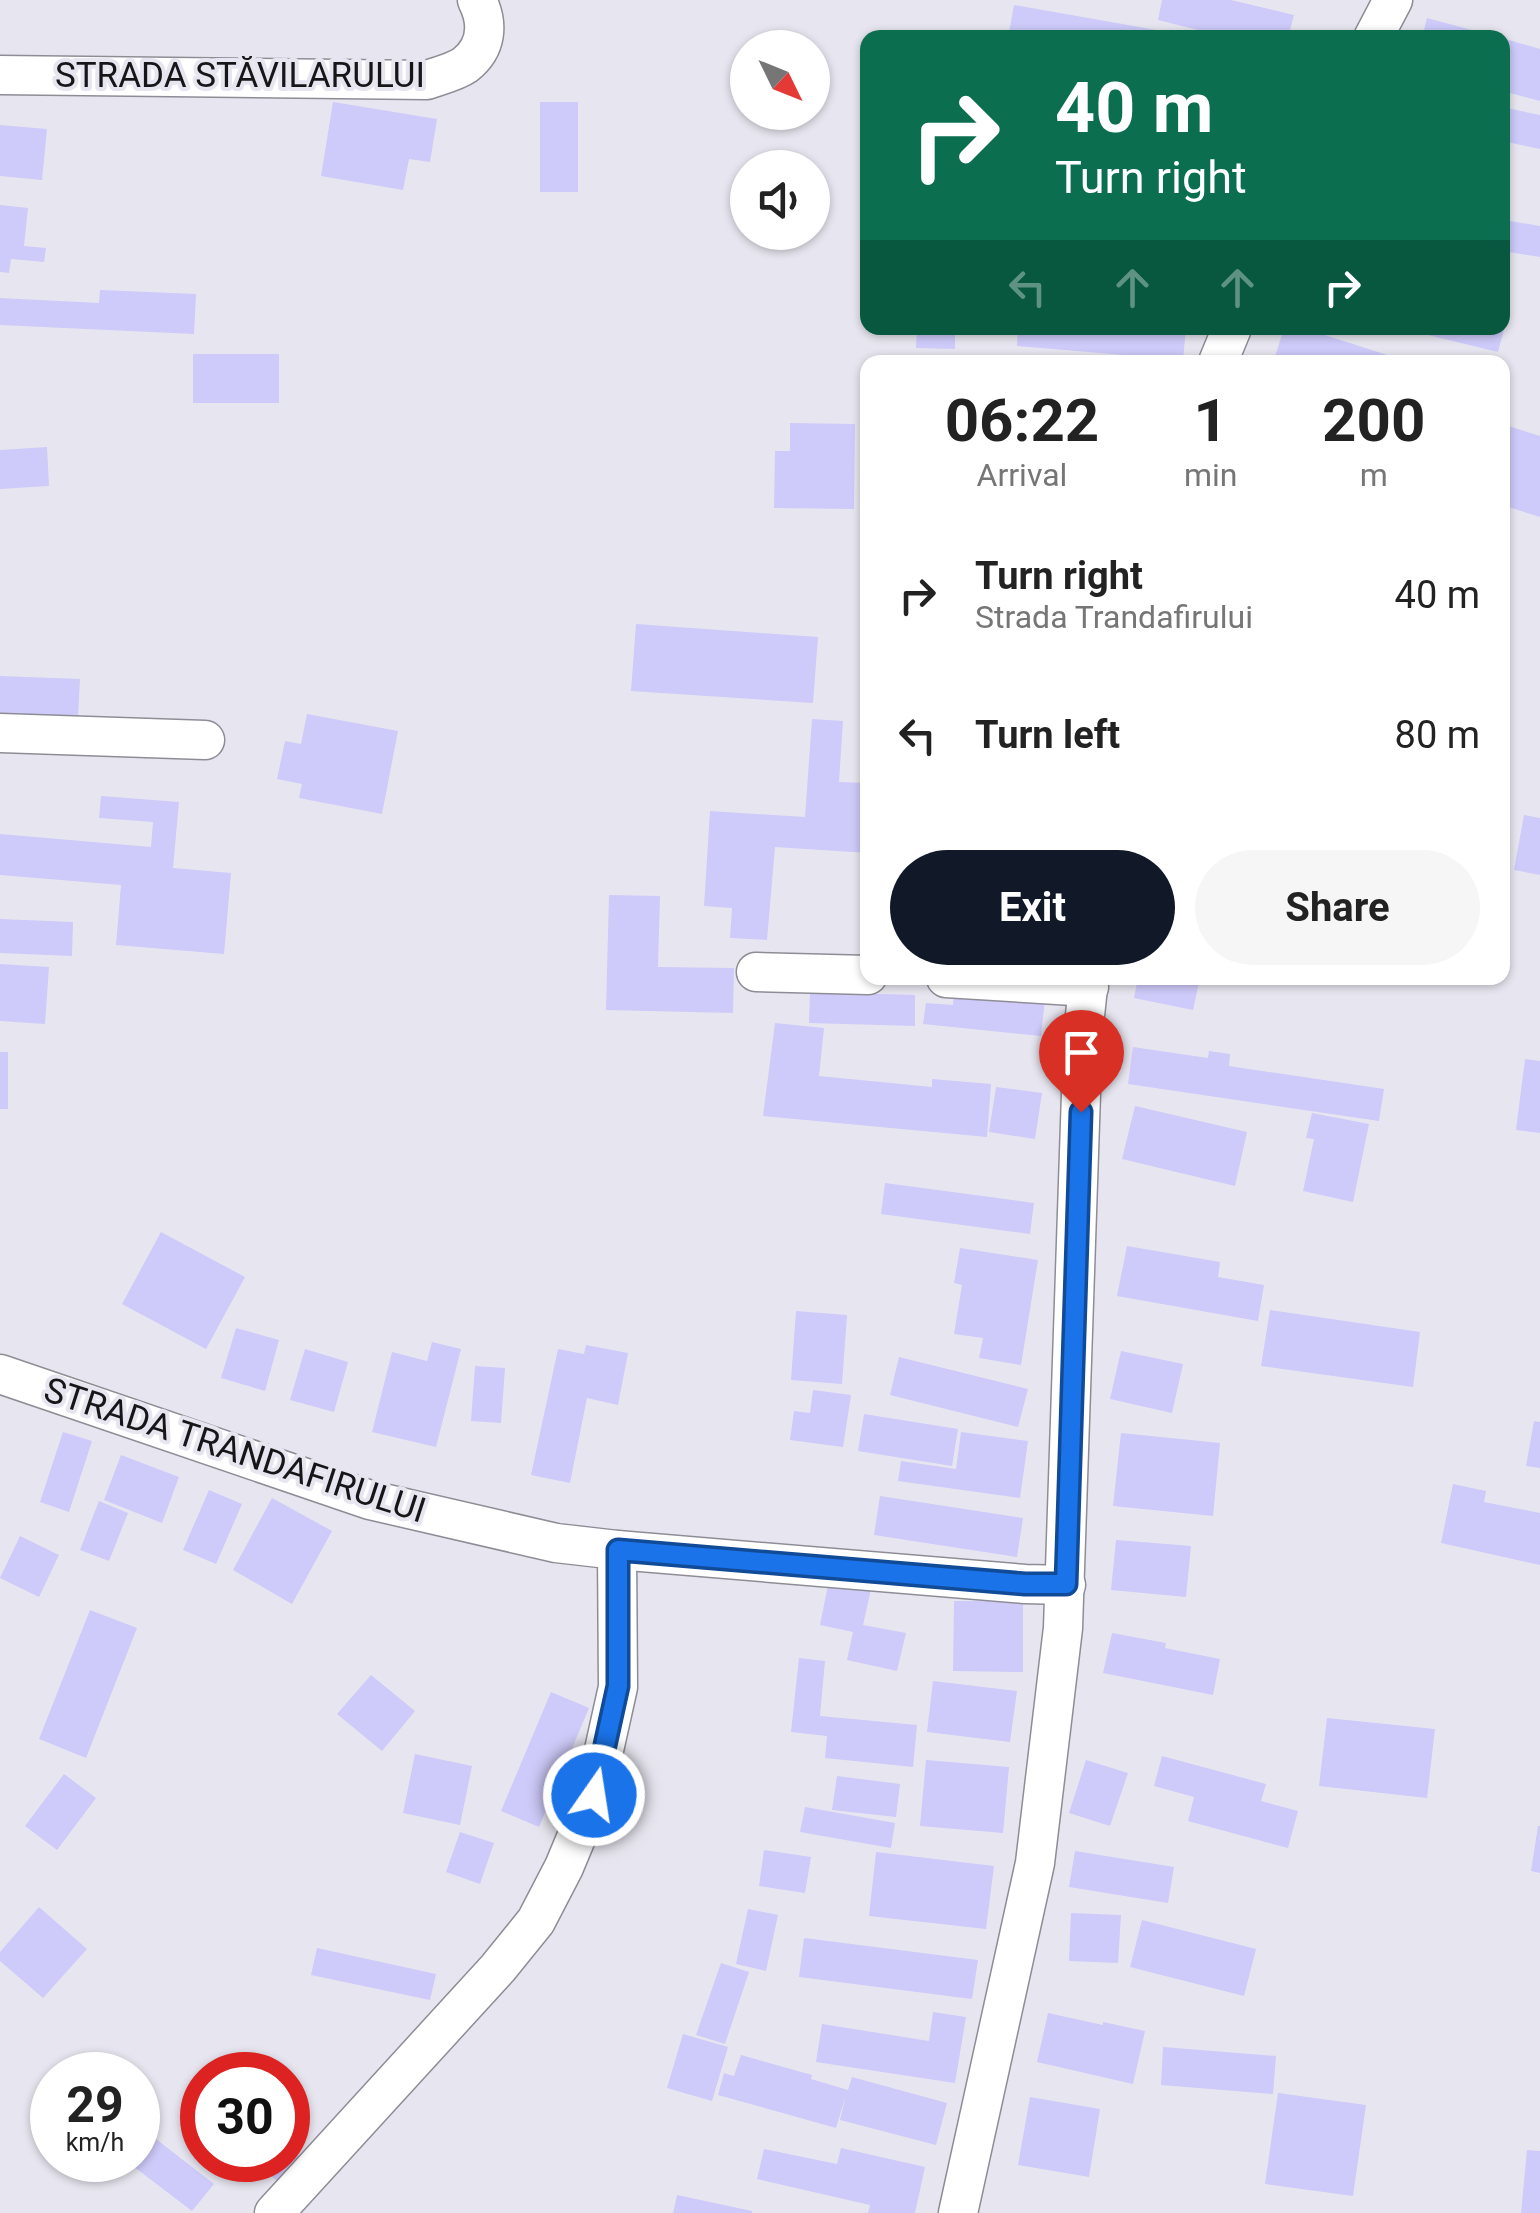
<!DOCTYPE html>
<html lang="en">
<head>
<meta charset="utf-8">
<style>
  body { margin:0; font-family:Roboto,sans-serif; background:#f6f6f6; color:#222; height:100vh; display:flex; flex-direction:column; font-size:38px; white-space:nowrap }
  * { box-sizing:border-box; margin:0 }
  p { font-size:32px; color:#767676 }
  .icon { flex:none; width:55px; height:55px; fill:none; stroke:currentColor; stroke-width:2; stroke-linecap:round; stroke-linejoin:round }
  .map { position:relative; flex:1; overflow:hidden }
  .details { position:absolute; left:860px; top:355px; width:650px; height:630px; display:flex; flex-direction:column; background:#fff; border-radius:20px; box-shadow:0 2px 8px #0004 }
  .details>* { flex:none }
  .banner { position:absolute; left:860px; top:30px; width:650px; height:305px; border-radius:20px; box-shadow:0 2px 8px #0004; background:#0b6e4f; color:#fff; overflow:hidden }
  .needle { width:65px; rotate:133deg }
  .controls { position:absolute; left:730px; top:30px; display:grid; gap:20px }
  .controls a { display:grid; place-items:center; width:100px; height:100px; border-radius:50%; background:#fff; box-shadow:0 2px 8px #0004; font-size:50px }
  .speed { position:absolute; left:30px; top:2052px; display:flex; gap:20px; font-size:50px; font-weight:700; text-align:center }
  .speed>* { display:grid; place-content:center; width:130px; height:130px; border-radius:50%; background:#fff; box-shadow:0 2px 8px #0004; line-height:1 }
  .speed small { font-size:25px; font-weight:400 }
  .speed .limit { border:15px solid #d22; background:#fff; color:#111 }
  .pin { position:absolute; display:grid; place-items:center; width:85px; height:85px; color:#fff; margin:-102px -42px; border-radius:50% 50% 50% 0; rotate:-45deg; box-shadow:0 0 10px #0007 }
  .pin .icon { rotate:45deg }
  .me { position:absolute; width:110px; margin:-55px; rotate:13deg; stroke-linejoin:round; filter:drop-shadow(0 0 8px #0008) }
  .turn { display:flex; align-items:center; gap:35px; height:210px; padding:0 30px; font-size:45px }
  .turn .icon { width:130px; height:130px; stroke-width:2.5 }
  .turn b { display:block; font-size:70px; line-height:85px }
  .lanes { display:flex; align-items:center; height:95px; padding:0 30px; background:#0003; justify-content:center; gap:50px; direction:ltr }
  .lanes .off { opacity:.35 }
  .eta { display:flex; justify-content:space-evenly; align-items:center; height:170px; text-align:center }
  .eta b { font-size:60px; font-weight:700; line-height:70px }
  .primary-button { display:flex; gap:20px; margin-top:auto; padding:20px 30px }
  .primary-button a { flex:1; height:115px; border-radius:60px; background:#111827; color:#fff; font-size:40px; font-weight:700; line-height:115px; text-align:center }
  .primary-button a+a { background:#f6f6f6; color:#222 }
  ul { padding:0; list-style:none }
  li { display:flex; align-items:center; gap:30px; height:140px; padding:0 30px }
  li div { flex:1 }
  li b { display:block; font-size:38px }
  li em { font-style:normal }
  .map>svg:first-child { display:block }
  .building { fill:#cecaf9 }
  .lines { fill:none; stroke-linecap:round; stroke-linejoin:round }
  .minor-casing { stroke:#8e8d96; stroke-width:41 }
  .minor { stroke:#fff; stroke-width:38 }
  .route-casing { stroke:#114b97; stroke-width:25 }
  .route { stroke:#1a73e8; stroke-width:18 }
  .labels { text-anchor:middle; stroke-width:8; stroke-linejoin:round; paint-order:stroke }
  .street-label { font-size:35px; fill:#161619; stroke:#e7e6f0 }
</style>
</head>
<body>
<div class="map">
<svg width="1540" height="2213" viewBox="0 0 1540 2213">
  <rect width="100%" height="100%" fill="#e7e6f0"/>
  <g class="building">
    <path d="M1162 0H1231L1294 15 1288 38H1230L1158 20Z"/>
    <path d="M1014 5 1179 34 1178 38H1008Z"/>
    <path d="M1427 18 1494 36V38H1422Z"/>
    <path d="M1502 38 1540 49V101L1502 91Z"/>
    <path d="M333 102 437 119 430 162 409 159 403 190 321 176Z"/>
    <rect x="540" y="102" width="38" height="90"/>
    <path d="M1502 107 1540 115V149L1502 141Z"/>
    <path d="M0 125 47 129 42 180 0 176Z"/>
    <path d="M0 205 28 208 24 246 46 248 44 262 11 259 9 273 0 272Z"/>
    <path d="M1504 220 1540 226V257L1502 251Z"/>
    <path d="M100 290 196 294 194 334 0 325V298L99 303Z"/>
    <path d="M1502 317 1507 318 1498 352 1403 329 1502 328Z"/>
    <path d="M917 328H955V349L916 348Z"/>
    <path d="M1018 328H1186L1183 360 1017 346Z"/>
    <path d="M1284 328H1303L1409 362H1293L1275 357Z"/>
    <rect x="193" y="354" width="86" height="49"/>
    <path d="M790 423 855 424 854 509 774 508 775 451H790Z"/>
    <path d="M1502 424 1540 436V517L1502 505V474L1507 460 1502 459Z"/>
    <path d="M47 447 49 486 0 489V450Z"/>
    <path d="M636 624 818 637 813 703 631 691Z"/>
    <path d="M0 676 80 679 78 717 0 714Z"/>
    <path d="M307 714 398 731 382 814 299 798 302 784 277 779 285 741 301 744Z"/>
    <path d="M812 719 843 721 839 782 868 783V853L775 847 767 940 730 938 732 908 704 906 710 811 805 817Z"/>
    <path d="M101 796 179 802 173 868 231 873 224 954 116 945 121 885 0 875V834L151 847 153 822 99 818Z"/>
    <path d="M1524 815 1540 818V875L1514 870Z"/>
    <path d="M609 895 660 896 658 967 734 968 733 1013 606 1010Z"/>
    <path d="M0 919 73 922 72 956 0 953Z"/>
    <path d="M0 964 49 967 45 1024 0 1021Z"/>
    <path d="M1138 978H1200L1193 1010 1134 998Z"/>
    <path d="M954 991 1045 999 1041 1036 923 1024 926 1003 953 1005Z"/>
    <path d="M810 992 915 995V1026L809 1023Z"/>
    <path d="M775 1023 824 1028 819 1076 932 1087V1079L991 1084 987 1137 763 1116Z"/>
    <path d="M1133 1047 1208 1058 1209 1051 1230 1054 1229 1066 1384 1089 1379 1121 1128 1084Z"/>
    <rect x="0" y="1052" width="8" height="57"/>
    <path d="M1525 1059 1540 1061V1133L1516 1130Z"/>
    <path d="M996 1087 1042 1093 1035 1139 989 1132Z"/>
    <path d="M1135 1106 1247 1132 1235 1186 1122 1159Z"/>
    <path d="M1312 1113 1369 1124 1353 1202 1303 1191 1314 1139 1306 1138Z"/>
    <path d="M885 1183 1034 1203 1030 1234 881 1214Z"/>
    <path d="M161 1232 245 1277 206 1349 122 1304Z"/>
    <path d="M1127 1246 1220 1262 1218 1277 1264 1285 1258 1321 1117 1296Z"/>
    <path d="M960 1248 1038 1260 1021 1365 979 1358 983 1338 954 1334 962 1285 954 1283Z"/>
    <path d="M1270 1310 1420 1332 1413 1387 1261 1366Z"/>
    <path d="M796 1311 847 1315 842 1384 791 1380Z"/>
    <path d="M236 1328 279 1340 265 1391 221 1378Z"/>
    <path d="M432 1342 461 1349 436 1447 372 1432 392 1352 427 1361Z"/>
    <path d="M586 1345 628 1353 618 1405 587 1398 570 1483 531 1475 558 1349 584 1354Z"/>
    <path d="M305 1349 348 1362 334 1412 290 1400Z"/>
    <path d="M1121 1351 1183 1364 1172 1413 1110 1399Z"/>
    <path d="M899 1357 1028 1389 1018 1427 890 1395Z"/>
    <path d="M475 1366 505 1368 501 1423 471 1421Z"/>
    <path d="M813 1390 851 1395 843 1447 790 1440 794 1411 810 1413Z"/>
    <path d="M864 1414 958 1429 952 1466 858 1451Z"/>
    <path d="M1534 1421 1540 1422V1468L1526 1466Z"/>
    <path d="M63 1432 92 1441 69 1512 40 1502Z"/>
    <path d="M961 1432 1028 1441 1020 1498 898 1481 901 1461 956 1469Z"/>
    <path d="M1121 1433 1220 1443 1213 1516 1113 1506Z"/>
    <path d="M121 1455 179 1477 162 1523 104 1500Z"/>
    <path d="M1453 1484 1486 1491 1484 1502 1540 1513V1565L1441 1543Z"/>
    <path d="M209 1490 242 1504 216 1564 183 1550Z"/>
    <path d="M880 1496 1023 1518 1017 1557 874 1535Z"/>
    <path d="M272 1498 332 1531 292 1604 233 1570Z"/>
    <path d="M99 1501 128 1513 109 1561 80 1550Z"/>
    <path d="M20 1536 59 1555 39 1597 0 1578Z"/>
    <path d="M1116 1540 1191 1546 1186 1597 1111 1590Z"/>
    <path d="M829 1580 871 1589 863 1625 906 1633 897 1671 847 1660 853 1632 820 1625Z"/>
    <path d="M954 1601H1023V1672L953 1671Z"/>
    <path d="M90 1610 137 1628 86 1758 39 1739Z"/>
    <path d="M1112 1633 1166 1643 1165 1648 1220 1659 1213 1695 1103 1673Z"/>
    <path d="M799 1658 825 1661 820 1716 917 1725 913 1767 825 1758 827 1736 791 1732Z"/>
    <path d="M371 1675 415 1711 382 1751 337 1714Z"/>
    <path d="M933 1681 1017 1691 1010 1742 927 1732Z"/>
    <path d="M551 1692 589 1708 539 1827 501 1811Z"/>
    <path d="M1327 1718 1435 1729 1427 1798 1319 1786Z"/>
    <path d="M415 1754 472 1766 460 1825 403 1813Z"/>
    <path d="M1162 1756 1266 1784 1261 1801 1298 1811 1288 1848 1188 1821 1194 1797 1154 1786Z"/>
    <path d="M926 1760 1009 1767 1003 1833 920 1826Z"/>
    <path d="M1086 1760 1128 1773 1110 1826 1069 1813Z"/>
    <path d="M64 1774 96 1798 57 1850 25 1826Z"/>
    <path d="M837 1776 900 1784 896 1817 832 1810Z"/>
    <path d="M805 1807 895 1823 891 1848 800 1832Z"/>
    <path d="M1538 1826H1540V1873L1531 1871Z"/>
    <path d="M460 1832 494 1843 480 1884 446 1872Z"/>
    <path d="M764 1850 811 1857 805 1893 759 1886Z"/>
    <path d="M1075 1851 1174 1867 1168 1903 1069 1887Z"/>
    <path d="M876 1852 994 1866 986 1929 869 1916Z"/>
    <path d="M39 1907 87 1949 43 1998 0 1961V1952Z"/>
    <path d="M748 1909 778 1915 766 1971 736 1964Z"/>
    <path d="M1071 1913 1121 1915 1118 1963 1069 1961Z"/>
    <path d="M1142 1920 1256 1949 1244 1996 1130 1967Z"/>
    <path d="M804 1938 978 1960 972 1999 799 1977Z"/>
    <path d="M317 1948 436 1974 430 2000 311 1975Z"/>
    <path d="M721 1963 749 1972 725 2044 696 2035Z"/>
    <path d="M933 2012 966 2017 955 2083 816 2062 822 2024 929 2041Z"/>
    <path d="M1048 2013 1103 2025V2022L1145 2031 1133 2084 1037 2062Z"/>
    <path d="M683 2034 728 2047 712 2101 667 2088Z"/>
    <path d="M1163 2047 1276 2056 1273 2094 1161 2085Z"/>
    <path d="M741 2055 812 2075 811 2079 848 2090 852 2077 947 2103 936 2145 840 2120 846 2095 836 2128 718 2095 724 2073 734 2076Z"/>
    <path d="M1278 2093 1366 2105 1353 2196 1265 2184Z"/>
    <path d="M1030 2097 1100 2109 1089 2177 1018 2165Z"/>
    <path d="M138 2125 214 2184 192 2211 125 2160H138Z"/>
    <path d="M288 2146 301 2158 278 2182 254 2160H288Z"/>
    <path d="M841 2148 925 2167 915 2213H868L870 2205 757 2179 764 2149 837 2164Z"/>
    <path d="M1527 2150 1540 2151V2213H1521Z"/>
    <path d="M677 2195 752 2211V2213H673Z"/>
  </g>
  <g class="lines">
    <g class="minor-casing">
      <g id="minor">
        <path d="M1373 38 1393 0"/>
        <path d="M0 75 427 80C438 76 455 72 465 65 487 48 489 24 477 0"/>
        <path d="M1218 362 1232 328"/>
        <path d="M0 733 205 740"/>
        <path d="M756 972 868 975"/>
        <path d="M946 978 1089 987"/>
        <path d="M0 1374 370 1500 556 1543 617 1550 1025 1584 1066 1585"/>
        <path d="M274 2213 498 1968 536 1921 564 1867 594 1795 618 1687 617 1550"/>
        <path d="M958 2213 1035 1863 1063 1628 1083 1034 1089 978"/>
      </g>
    </g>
    <use href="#minor" class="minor"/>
  </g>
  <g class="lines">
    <g class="route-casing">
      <path id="route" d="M594 1795 618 1686V1550L1025 1584H1066L1081 1112"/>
    </g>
    <use href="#route" class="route"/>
  </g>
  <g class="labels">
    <g class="street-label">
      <text x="240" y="87">STRADA STĂVILARULUI</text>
      <text transform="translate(235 1450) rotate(18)" y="12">STRADA TRANDAFIRULUI</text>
    </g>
  </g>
</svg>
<div class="controls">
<a><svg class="needle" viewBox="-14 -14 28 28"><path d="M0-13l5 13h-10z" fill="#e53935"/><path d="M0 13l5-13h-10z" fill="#767676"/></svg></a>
<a><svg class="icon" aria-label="sound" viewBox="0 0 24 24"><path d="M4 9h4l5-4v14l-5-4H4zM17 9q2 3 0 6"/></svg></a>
</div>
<div class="speed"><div>29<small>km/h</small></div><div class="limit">30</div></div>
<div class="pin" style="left:1081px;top:1112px;background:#d93025"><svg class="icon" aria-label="arrive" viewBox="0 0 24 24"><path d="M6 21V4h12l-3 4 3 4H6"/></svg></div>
<svg class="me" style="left:594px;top:1795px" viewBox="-20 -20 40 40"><circle r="17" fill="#1a73e8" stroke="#fff" stroke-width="3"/><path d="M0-11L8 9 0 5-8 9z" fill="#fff"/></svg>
<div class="banner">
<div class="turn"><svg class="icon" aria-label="right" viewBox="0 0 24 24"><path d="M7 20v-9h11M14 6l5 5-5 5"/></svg><div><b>40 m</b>Turn right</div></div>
<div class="lanes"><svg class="icon off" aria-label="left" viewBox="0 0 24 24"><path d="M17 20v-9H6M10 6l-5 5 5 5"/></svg><svg class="icon off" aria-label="ahead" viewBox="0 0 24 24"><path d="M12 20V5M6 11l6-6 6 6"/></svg><svg class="icon off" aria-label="ahead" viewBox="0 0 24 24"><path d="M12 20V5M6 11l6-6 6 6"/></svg><svg class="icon" aria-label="right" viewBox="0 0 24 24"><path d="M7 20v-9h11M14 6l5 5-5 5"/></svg></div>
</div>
<section class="details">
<div class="eta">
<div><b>06:22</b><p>Arrival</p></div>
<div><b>1</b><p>min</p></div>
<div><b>200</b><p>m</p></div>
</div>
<ul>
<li><svg class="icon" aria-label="right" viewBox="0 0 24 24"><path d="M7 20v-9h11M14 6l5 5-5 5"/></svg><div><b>Turn right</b><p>Strada Trandafirului</p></div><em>40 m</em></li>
<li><svg class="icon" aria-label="left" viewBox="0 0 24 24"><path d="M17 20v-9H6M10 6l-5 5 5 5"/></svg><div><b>Turn left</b></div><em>80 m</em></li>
</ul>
<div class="primary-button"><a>Exit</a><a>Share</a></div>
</section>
</div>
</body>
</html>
